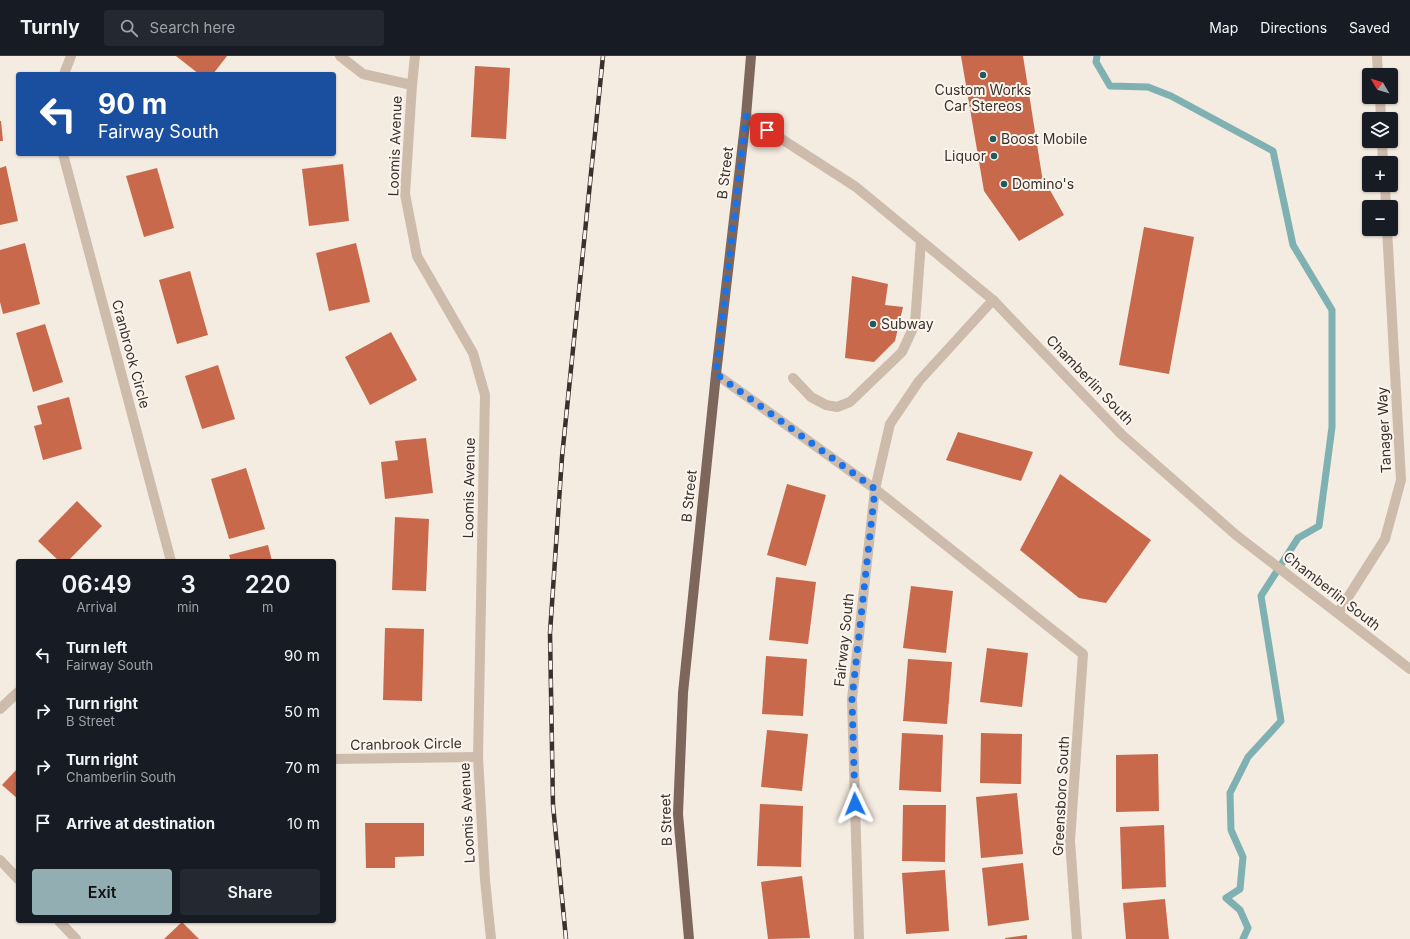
<!DOCTYPE html>
<html lang="en">
<head>
<meta charset="utf-8">
<style>
  body { margin:0; font-family:Inter,sans-serif; background:#242831; color:#f1f3f6; height:100vh; display:flex; flex-direction:column; font-size:15px; white-space:nowrap }
  * { box-sizing:border-box; margin:0 }
  p { font-size:13px; color:#9ea1a6 }
  .icon { flex:none; width:22px; height:22px; fill:none; stroke:currentColor; stroke-width:2; stroke-linecap:round; stroke-linejoin:round }
  .map { position:relative; flex:1; overflow:hidden }
  .drawer { position:absolute; left:16px; top:503px; width:320px; height:364px; display:flex; flex-direction:column; background:#171b24; border-radius:4px; box-shadow:0 1px 3px #0004 }
  .drawer>* { flex:none }
  .banner { position:absolute; left:16px; top:16px; width:320px; height:84px; border-radius:4px; box-shadow:0 1px 3px #0004; background:#1a4fa0; color:#fff; overflow:hidden }
  .needle { width:26px; rotate:308deg }
  .buttons { position:absolute; left:1362px; top:12px; display:grid; gap:8px }
  .buttons a { display:grid; place-items:center; width:36px; height:36px; border-radius:4px; background:#171b24; box-shadow:0 1px 3px #0004; font-size:20px }
  .pin { position:absolute; display:grid; place-items:center; width:34px; height:34px; color:#fff; margin:-17px; border-radius:8px; box-shadow:0 2px 6px #0006 }
  .me { position:absolute; width:44px; margin:-22px; rotate:358deg; stroke-linejoin:round; filter:drop-shadow(0 0 3px #0008) }
  .turn { display:flex; align-items:center; gap:14px; height:84px; padding:0 16px; font-size:18px }
  .turn .icon { width:52px; height:52px; stroke-width:2.5 }
  .turn b { display:block; font-size:28px; line-height:34px }
  .eta { display:flex; justify-content:space-evenly; align-items:center; height:68px; text-align:center }
  .eta b { font-size:24px; font-weight:600; line-height:28px }
  .cta { display:flex; gap:8px; margin-top:auto; padding:8px 16px }
  .cta a { flex:1; height:46px; border-radius:4px; background:#92aeb2; color:#111; font-size:16px; font-weight:600; line-height:46px; text-align:center }
  .cta a+a { background:#242831; color:#f1f3f6 }
  ul { padding:0; list-style:none }
  li { display:flex; align-items:center; gap:12px; height:56px; padding:0 16px }
  li div { flex:1 }
  li b { display:block; font-size:15px }
  li em { font-style:normal }
  header { display:flex; align-items:center; gap:24px; box-sizing:border-box; height:56px; padding:0 20px; background:#171b24; border-bottom:1px solid #363941 }
  header strong { font-size:19px }
  nav { display:flex; gap:22px; margin-inline-start:auto; font-size:14px }
  .search { width:280px; height:36px; background:#242831; display:flex; align-items:center; gap:10px; box-sizing:border-box; padding:0 14px; border-radius:4px; color:#9ea1a6; font-size:15px }
  .map>svg:first-child { display:block }
  .lines { fill:none; stroke-linecap:round; stroke-linejoin:round }
  .stream { stroke:#7fb0b2; stroke-width:7 }
  .building { fill:#c8694b }
  .minor { stroke:#cdbbac; stroke-width:10 }
  .major { stroke:#7d675c; stroke-width:10 }
  .rail-casing { stroke:#3b302b; stroke-width:4.5 }
  .rail { stroke:#fbf5ee; stroke-width:3; stroke-dasharray:9; stroke-linecap:butt }
  .route { stroke:#1a73e8; stroke-width:7; stroke-dasharray:0 12.6 }
  .poi-dot { fill:#1f5a5e; stroke:#fbf5ee; stroke-width:1.5 }
  .labels { text-anchor:middle; stroke-width:4; stroke-linejoin:round; paint-order:stroke }
  .poi-label { font-size:14px; fill:#3b302b; stroke:#fbf5ee; text-anchor:start }
  .street-label { font-size:14px; fill:#3b302b; stroke:#fbf5ee }
</style>
</head>
<body>
<header>
<strong>Turnly</strong>
<div class="search"><svg class="icon" aria-label="search" viewBox="0 0 24 24"><circle cx="10" cy="10" r="6"/><path d="M15 15l6 6"/></svg>Search here</div>
<nav><a>Map</a><a>Directions</a><a>Saved</a></nav>
</header>
<div class="map">
<svg width="1410" height="883" viewBox="0 0 1410 883">
  <rect width="100%" height="100%" fill="#f4ebe1"/>
  <g class="lines">
    <path class="stream" d="M1097 0 1096 6 1110 30 1148 31 1171 40 1273 95 1293 189 1332 254V371L1319 470 1298 482 1261 540 1281 665 1248 701 1230 737 1231 774 1243 801 1240 833 1226 842 1240 854 1248 872 1243 883"/>
  </g>
  <g class="building">
    <path d="M176 0H227L213 18H199Z"/>
    <path d="M961 0H1023L1042 120 1064 159 1019 185 984 135Z"/>
    <path d="M475 10 510 12 506 83 471 81Z"/>
    <path d="M0 65H1L3 85H0Z"/>
    <path d="M343 108 349 165 309 170 302 113Z"/>
    <path d="M6 110 18 165 0 169V112Z"/>
    <path d="M157 112 174 172 144 181 126 120Z"/>
    <path d="M1144 171 1194 181 1169 318 1119 309Z"/>
    <path d="M25 187 40 248 3 258 0 246V194Z"/>
    <path d="M356 187 370 246 329 255 316 197Z"/>
    <path d="M190 215 208 279 177 288 159 224Z"/>
    <path d="M852 220 888 228 885 249 903 251 895 285 874 306 845 302Z"/>
    <path d="M45 268 63 326 33 336 16 277Z"/>
    <path d="M391 276 417 324 370 349 345 301Z"/>
    <path d="M218 309 235 363 202 373 185 320Z"/>
    <path d="M69 341 82 393 43 404 34 370 42 368 37 350Z"/>
    <path d="M958 376 1033 396 1021 425 946 404Z"/>
    <path d="M426 382 433 437 385 443 381 406 398 404 395 385Z"/>
    <path d="M246 412 265 473 229 483 211 423Z"/>
    <path d="M1060 418 1151 484 1106 547 1079 542 1020 494Z"/>
    <path d="M787 428 826 439 806 510 767 499Z"/>
    <path d="M77 445 102 470 68 505H59L38 485Z"/>
    <path d="M395 461 429 463 426 535 392 534Z"/>
    <path d="M268 489 272 505H231L229 499Z"/>
    <path d="M776 521 816 526 808 588 769 584Z"/>
    <path d="M911 530 953 535 946 597 903 592Z"/>
    <path d="M385 572 424 573 422 645 383 644Z"/>
    <path d="M987 592 1028 597 1022 651 980 646Z"/>
    <path d="M766 600 807 603 803 660 762 658Z"/>
    <path d="M908 603 952 606 947 668 903 665Z"/>
    <path d="M767 674 808 678 802 735 761 731Z"/>
    <path d="M902 677 943 679 941 736 899 734Z"/>
    <path d="M981 677 1022 678 1021 728 980 727Z"/>
    <path d="M1158 698 1159 755 1116 756V699Z"/>
    <path d="M18 712V743L2 729Z"/>
    <path d="M1017 737 1023 798 981 802 976 741Z"/>
    <path d="M760 748 803 750 801 811 757 810Z"/>
    <path d="M903 749H946L945 806 902 805Z"/>
    <path d="M365 767H424V800L395 801V812H366Z"/>
    <path d="M1164 769 1166 831 1122 833 1120 771Z"/>
    <path d="M1023 807 1029 864 988 870 982 812Z"/>
    <path d="M945 814 949 875 906 878 902 817Z"/>
    <path d="M802 820 810 882 768 883 761 826Z"/>
    <path d="M1165 843 1169 883H1126L1123 847Z"/>
    <path d="M182 866 199 883H164Z"/>
    <path d="M1027 879V883H1005V882Z"/>
  </g>
  <g class="lines">
    <g class="minor">
      <path d="M340 0 363 18 412 29"/>
      <path d="M415 0 412 29 405 138 417 200 473 297 485 339 478 701 485 824 491 883"/>
      <path d="M1377 0 1378 19"/>
      <path d="M64 18 71 0"/>
      <path d="M1380 41 1381 63"/>
      <path d="M746 60 856 131 993 244 1121 378 1236 479 1410 613"/>
      <path d="M1382 85 1383 107"/>
      <path d="M63 98 171 505"/>
      <path d="M1385 129 1386 151"/>
      <path d="M716 318 875 433 1083 598 1070 785 1077 883"/>
      <path d="M793 322 811 341 826 349 837 351 850 346 902 296 915 268 921 185"/>
      <path d="M1338 557 1385 483 1401 424 1387 173"/>
      <path d="M0 653 18 636"/>
      <path d="M334 703 478 701"/>
      <path d="M0 804 18 823"/>
      <path d="M59 865 76 883"/>
      <path d="M859 883 852 643 875 433 890 368 919 325 993 244"/>
    </g>
    <path class="major" d="M689 883 678 758 683 637 716 318 746 60 751 0"/>
    <g class="rail-casing">
      <path id="rail" d="M566 883 553 749 550 577 562 401 603 0"/>
    </g>
    <use href="#rail" class="rail"/>
  </g>
  <g class="lines">
    <path class="route" d="M767 74 746 60 716 318 875 433 852 643 855 748"/>
  </g>
  <g class="poi-dot">
    <circle cx="983" cy="19" r="4"/>
    <circle cx="993" cy="83" r="4"/>
    <circle cx="994" cy="100" r="4"/>
    <circle cx="1004" cy="128" r="4"/>
    <circle cx="873" cy="268" r="4"/>
  </g>
  <g class="labels">
    <g class="poi-label">
      <text x="983" y="39" text-anchor="middle">Custom Works<tspan x="983" dy="16">Car Stereos</tspan></text>
      <text x="1001" y="88">Boost Mobile</text>
      <text x="986" y="105" text-anchor="end">Liquor</text>
      <text x="1012" y="133">Domino's</text>
      <text x="881" y="273">Subway</text>
    </g>
    <g class="street-label">
      <text transform="translate(395 90) rotate(-88)" y="5">Loomis Avenue</text>
      <text transform="translate(725 117) rotate(-83)" y="5">B Street</text>
      <text transform="translate(131 298) rotate(75)" y="5">Cranbrook Circle</text>
      <text transform="translate(1090 324) rotate(46)" y="5">Chamberlin South</text>
      <text transform="translate(1384 374) rotate(-93)" y="5">Tanager Way</text>
      <text transform="translate(469 432) rotate(-89)" y="5">Loomis Avenue</text>
      <text transform="translate(689 440) rotate(-84)" y="5">B Street</text>
      <text transform="translate(1332 535) rotate(38)" y="5">Chamberlin South</text>
      <text transform="translate(844 584) rotate(-84)" y="5">Fairway South</text>
      <text transform="translate(406 688) rotate(-1)" y="5">Cranbrook Circle</text>
      <text transform="translate(1061 740) rotate(-87)" y="5">Greensboro South</text>
      <text transform="translate(467 757) rotate(-93)" y="5">Loomis Avenue</text>
      <text transform="translate(666 764) rotate(-92)" y="5">B Street</text>
    </g>
  </g>
</svg>
<div class="buttons">
<a><svg class="needle" viewBox="-14 -14 28 28"><path d="M0-13l5 13h-10z" fill="#e53935"/><path d="M0 13l5-13h-10z" fill="#9ea1a6"/></svg></a>
<a><svg class="icon" aria-label="layers" viewBox="0 0 24 24"><path d="M12 4l9 5-9 5-9-5zM3 14l9 5 9-5"/></svg></a>
<a>+</a>
<a>−</a>
</div>
<div class="pin" style="left:767px;top:74px;background:#d93025"><svg class="icon" aria-label="arrive" viewBox="0 0 24 24"><path d="M6 21V4h12l-3 4 3 4H6"/></svg></div>
<svg class="me" style="left:855px;top:748px" viewBox="-20 -20 40 40"><path d="M0-17L14 15 0 8-14 15z" fill="#1a73e8" stroke="#fff" stroke-width="4"/></svg>
<div class="banner">
<div class="turn"><svg class="icon" aria-label="left" viewBox="0 0 24 24"><path d="M17 20v-9H6M10 6l-5 5 5 5"/></svg><div><b>90 m</b>Fairway South</div></div>
</div>
<section class="drawer">
<div class="eta">
<div><b>06:49</b><p>Arrival</p></div>
<div><b>3</b><p>min</p></div>
<div><b>220</b><p>m</p></div>
</div>
<ul>
<li><svg class="icon" aria-label="left" viewBox="0 0 24 24"><path d="M17 20v-9H6M10 6l-5 5 5 5"/></svg><div><b>Turn left</b><p>Fairway South</p></div><em>90 m</em></li>
<li><svg class="icon" aria-label="right" viewBox="0 0 24 24"><path d="M7 20v-9h11M14 6l5 5-5 5"/></svg><div><b>Turn right</b><p>B Street</p></div><em>50 m</em></li>
<li><svg class="icon" aria-label="right" viewBox="0 0 24 24"><path d="M7 20v-9h11M14 6l5 5-5 5"/></svg><div><b>Turn right</b><p>Chamberlin South</p></div><em>70 m</em></li>
<li><svg class="icon" aria-label="arrive" viewBox="0 0 24 24"><path d="M6 21V4h12l-3 4 3 4H6"/></svg><div><b>Arrive at destination</b></div><em>10 m</em></li>
</ul>
<div class="cta"><a>Exit</a><a>Share</a></div>
</section>
</div>
</body>
</html>
